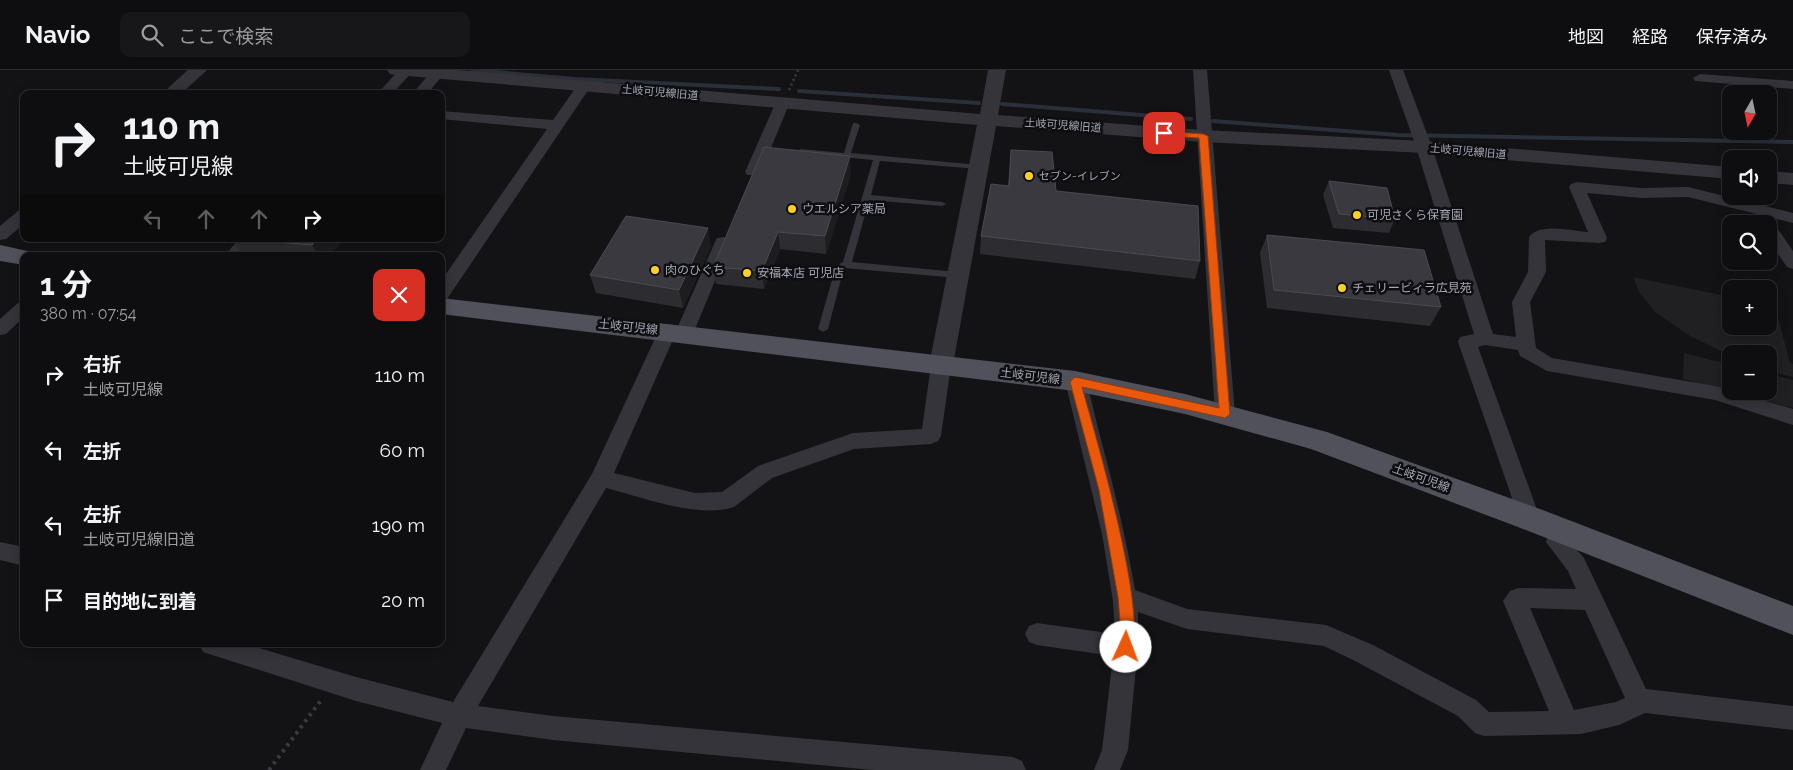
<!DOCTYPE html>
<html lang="ja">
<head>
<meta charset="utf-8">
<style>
  body { margin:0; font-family:Raleway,"Noto Sans JP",sans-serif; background:#171719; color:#f1f3f6; height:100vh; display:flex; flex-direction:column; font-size:19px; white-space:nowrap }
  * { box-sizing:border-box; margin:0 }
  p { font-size:16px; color:#9b9c9f }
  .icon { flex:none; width:28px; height:28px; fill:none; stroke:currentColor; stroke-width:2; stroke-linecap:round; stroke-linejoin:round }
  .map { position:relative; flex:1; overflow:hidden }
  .side { position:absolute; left:20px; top:182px; width:425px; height:395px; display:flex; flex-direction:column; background:#0e0e10; border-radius:10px; box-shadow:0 2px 12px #0003,0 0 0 1px #2e2e30 }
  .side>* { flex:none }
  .guide { position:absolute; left:20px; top:20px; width:425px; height:152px; border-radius:10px; box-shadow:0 2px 12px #0003,0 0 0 1px #2e2e30; background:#0e0e10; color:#f1f3f6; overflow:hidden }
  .needle { width:32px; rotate:189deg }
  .tools { position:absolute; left:1722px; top:15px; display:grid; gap:10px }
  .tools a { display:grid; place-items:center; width:55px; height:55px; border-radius:10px; background:#0e0e10; box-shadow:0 2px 12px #0003,0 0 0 1px #2e2e30; font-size:25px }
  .pin { position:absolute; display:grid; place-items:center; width:42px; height:42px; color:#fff; margin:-21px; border-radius:10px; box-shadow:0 2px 8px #0006 }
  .me { position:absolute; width:55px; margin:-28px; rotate:2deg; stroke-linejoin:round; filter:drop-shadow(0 0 4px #0008) }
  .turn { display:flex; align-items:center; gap:18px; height:105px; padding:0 20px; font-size:22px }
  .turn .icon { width:65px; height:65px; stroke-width:2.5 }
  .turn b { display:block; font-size:35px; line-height:42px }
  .lanes { display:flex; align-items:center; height:48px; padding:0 20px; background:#0003; justify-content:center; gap:25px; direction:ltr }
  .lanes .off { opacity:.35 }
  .round { display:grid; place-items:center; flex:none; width:52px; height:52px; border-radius:10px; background:#171719 }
  .head { display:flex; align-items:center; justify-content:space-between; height:85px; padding:0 20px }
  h1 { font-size:30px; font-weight:700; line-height:38px }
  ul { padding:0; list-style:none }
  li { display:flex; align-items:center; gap:15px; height:75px; padding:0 20px }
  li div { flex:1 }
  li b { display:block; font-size:19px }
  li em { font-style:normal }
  header { display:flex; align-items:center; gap:30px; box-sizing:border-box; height:70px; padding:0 25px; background:#0e0e10; border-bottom:1px solid #2e2e30 }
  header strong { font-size:24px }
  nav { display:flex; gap:28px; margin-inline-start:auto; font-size:18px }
  .search { width:350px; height:45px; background:#171719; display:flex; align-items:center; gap:12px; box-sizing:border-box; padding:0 18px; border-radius:10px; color:#9b9c9f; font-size:19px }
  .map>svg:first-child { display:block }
  .built { fill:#201f22 }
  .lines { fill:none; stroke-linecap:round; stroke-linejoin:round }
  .stream { stroke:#29303a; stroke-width:4 }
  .path-far1 { stroke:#3a3b42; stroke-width:2.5; stroke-dasharray:2 3; stroke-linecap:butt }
  .path { stroke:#3a3b42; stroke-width:4; stroke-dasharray:3 4.5; stroke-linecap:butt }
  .service { fill:#34343a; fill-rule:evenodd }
  .minor { fill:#34343a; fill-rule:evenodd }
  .tertiary { fill:#34343a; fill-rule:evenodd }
  .primary { fill:#50515a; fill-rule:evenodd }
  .wall { fill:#2d2c30 }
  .shaded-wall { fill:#1d1d1f }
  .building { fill:#3a393f; stroke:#4a4b52 }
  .route { fill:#ea580c; stroke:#983908 }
  .poi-dot { fill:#ffcf21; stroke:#0e0e10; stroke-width:2 }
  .labels { text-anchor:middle; stroke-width:5; stroke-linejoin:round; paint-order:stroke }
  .far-street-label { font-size:11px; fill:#a4a7b7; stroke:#0e0e10 }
  .far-poi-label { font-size:11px; fill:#a4a7b7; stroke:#0e0e10; text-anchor:start }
  .poi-label { font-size:12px; fill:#a4a7b7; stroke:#0e0e10; text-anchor:start }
  .street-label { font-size:12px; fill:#a4a7b7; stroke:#0e0e10 }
</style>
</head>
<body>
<header>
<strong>Navio</strong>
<div class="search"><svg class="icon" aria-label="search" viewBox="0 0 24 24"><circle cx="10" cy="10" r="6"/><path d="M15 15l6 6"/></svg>ここで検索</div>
<nav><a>地図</a><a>経路</a><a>保存済み</a></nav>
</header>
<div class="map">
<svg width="1793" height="700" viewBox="0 0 1793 700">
  <rect width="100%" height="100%" fill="#131315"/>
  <g class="built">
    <path d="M1633 207 1731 227V256H1769V235L1775 236 1790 293 1793 294V307L1769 301V284H1731V291L1724 290 1723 282 1690 266 1655 242 1639 222Z"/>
    <path d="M1684 283 1731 295V321H1769V304L1793 310V338L1683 309Z"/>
  </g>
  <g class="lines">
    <g class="stream">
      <path d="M472 0 575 9 779 19"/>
      <path d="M799 21 979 33"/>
      <path d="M1002 34 1191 49"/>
      <path d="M1213 51 1398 65 1793 72"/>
    </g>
    <path class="path-far1" d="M789 20 798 0"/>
    <path class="path" d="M269 700 322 629"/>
    <path class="service" d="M853 53H856L860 55 851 83 979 95 983 97 979 99 880 91 871 125 942 132 946 134 942 136 869 130 852 192 958 202 962 205 958 208 844 198 828 259 823 262 818 259 836 196 843 192 873 90 801 83 797 81 801 79 844 83Z"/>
    <g class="minor">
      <path d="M399 0 413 1 392 24H377Z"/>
      <path d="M438 0 444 4 427 24H412L432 1Z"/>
      <path d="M1193 0H1207L1235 344 1232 349 1225 351 1218 349 1215 344Z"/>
      <path d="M1389 0H1403L1432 77 1493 264 1516 267 1512 232 1528 202 1529 167C1539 152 1573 161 1588 162L1569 117 1571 114 1577 112 1641 118 1688 117 1793 143V153L1688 127 1641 128 1587 123 1607 168 1605 172 1599 173 1545 170 1546 202 1530 232 1536 278 1552 288 1715 316 1793 339V355L1715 330 1547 301 1520 286 1518 280 1485 275 1478 277 1540 448 1537 454 1529 457 1521 454 1458 272 1460 267 1474 264 1416 77Z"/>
      <path d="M1700 4 1793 11V19L1695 11 1693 8Z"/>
      <path d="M584 12 591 16 447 229 441 231V211L547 59 441 49V41L553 50 579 13Z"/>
      <path d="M783 28 790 32 761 102 759 105H747L745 102 776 32Z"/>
      <path d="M24 140V154L6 169 0 170V156L18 141Z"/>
      <path d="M1769 154 1775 155 1793 181V199L1787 197 1769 171Z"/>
      <path d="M723 167 729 168 731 172 693 264 691 269 684 270 677 269 675 265 614 403 695 423 722 422 758 396 853 363 922 359 931 295 934 290 941 288 948 290 951 295 941 366 938 371 931 374 854 379 772 408 734 437C697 449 643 427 606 418L478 636 553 646 1013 687 1022 691 1026 700H873L553 670 466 658 446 700H420L442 653 356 631 203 582 199 574H246L356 607 453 632 592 404 658 262 660 257 667 256 674 257 676 261 715 172 717 168Z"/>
      <path d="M239 169H256L241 186H224Z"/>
      <path d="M24 231V247L6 264 0 265V249L18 233Z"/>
      <path d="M1075 304 1082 306C1091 322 1094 344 1099 362 1113 414 1126 467 1135 520L1187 539 1326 555 1373 575 1476 630 1489 642 1549 641 1503 531 1510 521 1518 518 1576 519 1568 501 1546 472 1551 453 1559 450 1567 453 1570 459 1568 470 1584 488 1646 619 1793 636V660L1645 643 1619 655 1581 664 1484 666 1475 663 1458 646 1355 591 1324 576 1187 559 1138 542V577L1128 680 1120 700H1094L1102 680 1113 586 1037 575 1029 572 1025 564 1029 556 1037 553 1115 564 1113 531 1102 464 1065 311 1068 306ZM1530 538 1585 540 1625 628 1616 632 1574 640Z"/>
      <path d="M0 472 24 477V496L0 490Z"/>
    </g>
    <g class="tertiary">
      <path d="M188 0H207L183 22H171L168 18Z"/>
      <path d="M387 0H458L980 44 988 0H1006L998 45 1203 60 1424 71 1731 97V109L1424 83 1203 72 996 56 953 295 949 301 941 304 933 301 929 295 977 55 396 5 390 4Z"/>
      <path d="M1769 101 1793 103V115L1769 113Z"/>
    </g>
    <g class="primary">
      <path d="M0 175 32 182 35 186H24V195L0 191Z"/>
      <path d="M441 228 1075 301 1185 324 1327 362 1540 439 1793 536V565L1518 457 1311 379 1185 344 1075 321 441 244Z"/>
    </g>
  </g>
  <g class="wall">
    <path d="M1011 80 1056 121 1200 191 1195 209 980 184 981 166 1008 116Z"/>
    <path d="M851 104 826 184 780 179 764 219 716 214 713 197Z"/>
    <path d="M1329 111 1395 149 1389 163 1333 158 1323 125Z"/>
    <path d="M1267 165 1441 237 1430 256 1267 238 1260 183Z"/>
    <path d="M232 169H344L329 186H243Z"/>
    <path d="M711 176 683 238 596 223 590 205Z"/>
  </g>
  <g class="shaded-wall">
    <path d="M850 86 851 104 826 184 825 166Z"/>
    <path d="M708 158 711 176 683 238 679 220Z"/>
    <path d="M778 162 780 179 764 219 762 201Z"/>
    <path d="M318 169H344L329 186H318L312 175Z"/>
  </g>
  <g class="building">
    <path d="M764 77 850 86 825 166 778 162 762 201 713 197Z"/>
    <path d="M1011 80 1052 82 1056 121 1198 136 1200 191 981 166 991 114 1009 116Z"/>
    <path d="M1329 111 1387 118 1395 149 1339 144Z"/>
    <path d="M626 146 708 158 679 220 590 205Z"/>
    <path d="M1267 165 1424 180 1441 237 1274 220Z"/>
    <path d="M237 169H318L312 175Z"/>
  </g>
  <path class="route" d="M1161 61 1203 64 1208 66 1230 344 1225 348 1082 317C1095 364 1148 543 1131 581L1126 583 1121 581 1119 577 1121 562 1118 527 1099 420 1070 312 1075 307 1219 338 1199 68 1164 66 1160 63Z"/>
  <g class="poi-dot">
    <circle cx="1029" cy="106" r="5"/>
    <circle cx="792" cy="139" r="5"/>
    <circle cx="1357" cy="145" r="5"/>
    <circle cx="655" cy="200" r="5"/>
    <circle cx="747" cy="203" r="5"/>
    <circle cx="1342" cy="218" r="5"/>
  </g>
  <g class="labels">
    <g class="far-street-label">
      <text transform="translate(660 22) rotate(5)" y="4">土岐可児線旧道</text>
      <text transform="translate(1063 55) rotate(4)" y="4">土岐可児線旧道</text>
      <text transform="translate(1468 81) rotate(5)" y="4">土岐可児線旧道</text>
    </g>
    <g class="far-poi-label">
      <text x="1039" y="110">セブン-イレブン</text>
    </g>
    <g class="poi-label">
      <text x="802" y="143">ウエルシア薬局</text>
      <text x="1367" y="149">可児さくら保育園</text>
      <text x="665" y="204">肉のひぐち</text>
      <text x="757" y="207">安福本店 可児店</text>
      <text x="1352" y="222">チェリービィラ広見苑</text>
    </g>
    <g class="street-label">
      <text transform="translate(628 257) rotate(6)" y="4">土岐可児線</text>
      <text transform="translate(1030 306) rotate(7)" y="4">土岐可児線</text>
      <text transform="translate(1421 408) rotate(20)" y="4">土岐可児線</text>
    </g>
  </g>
</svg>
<div class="tools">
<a><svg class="needle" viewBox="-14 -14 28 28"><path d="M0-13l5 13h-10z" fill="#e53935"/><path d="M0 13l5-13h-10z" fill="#9b9c9f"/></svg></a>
<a><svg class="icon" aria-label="sound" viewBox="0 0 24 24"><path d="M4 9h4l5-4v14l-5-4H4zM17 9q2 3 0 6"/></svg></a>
<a><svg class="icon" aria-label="search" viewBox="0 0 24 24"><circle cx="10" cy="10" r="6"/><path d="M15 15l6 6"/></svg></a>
<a>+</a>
<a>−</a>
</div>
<div class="pin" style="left:1164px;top:63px;background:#d93025"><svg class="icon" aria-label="arrive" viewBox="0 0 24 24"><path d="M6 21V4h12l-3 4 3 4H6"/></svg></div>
<svg class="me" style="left:1126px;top:577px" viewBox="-20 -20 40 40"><circle r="19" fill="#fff"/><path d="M0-13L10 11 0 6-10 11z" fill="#ea580c"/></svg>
<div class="guide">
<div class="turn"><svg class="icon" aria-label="right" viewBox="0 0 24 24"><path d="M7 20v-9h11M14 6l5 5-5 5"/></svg><div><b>110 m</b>土岐可児線</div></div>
<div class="lanes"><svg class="icon off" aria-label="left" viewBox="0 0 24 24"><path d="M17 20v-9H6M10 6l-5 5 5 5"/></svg><svg class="icon off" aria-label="ahead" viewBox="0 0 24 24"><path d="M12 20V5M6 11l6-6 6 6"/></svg><svg class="icon off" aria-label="ahead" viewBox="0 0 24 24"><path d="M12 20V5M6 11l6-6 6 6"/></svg><svg class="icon" aria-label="right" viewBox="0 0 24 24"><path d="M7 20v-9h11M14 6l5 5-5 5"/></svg></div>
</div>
<section class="side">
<div class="head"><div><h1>1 分</h1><p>380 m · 07:54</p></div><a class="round" style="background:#d93025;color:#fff"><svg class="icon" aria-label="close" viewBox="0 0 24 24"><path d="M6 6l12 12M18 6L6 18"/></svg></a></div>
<ul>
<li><svg class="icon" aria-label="right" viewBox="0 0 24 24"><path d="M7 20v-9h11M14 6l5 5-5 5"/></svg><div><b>右折</b><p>土岐可児線</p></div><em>110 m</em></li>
<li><svg class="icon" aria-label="left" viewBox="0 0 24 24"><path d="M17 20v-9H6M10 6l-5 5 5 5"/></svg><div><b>左折</b></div><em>60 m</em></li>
<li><svg class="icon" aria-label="left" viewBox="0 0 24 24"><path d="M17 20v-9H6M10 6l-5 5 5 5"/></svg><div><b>左折</b><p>土岐可児線旧道</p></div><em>190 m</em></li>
<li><svg class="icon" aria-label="arrive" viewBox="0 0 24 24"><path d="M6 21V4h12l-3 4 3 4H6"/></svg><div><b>目的地に到着</b></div><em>20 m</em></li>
</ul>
</section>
</div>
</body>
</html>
